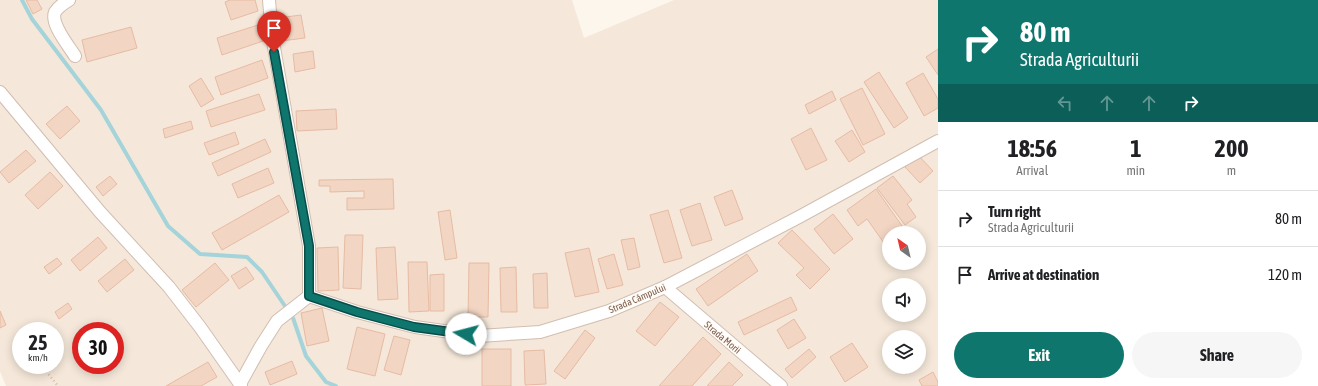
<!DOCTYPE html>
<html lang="en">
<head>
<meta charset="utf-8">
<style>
  body { margin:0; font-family:"Asap Condensed",sans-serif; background:#f6f6f6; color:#202124; height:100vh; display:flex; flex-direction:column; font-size:15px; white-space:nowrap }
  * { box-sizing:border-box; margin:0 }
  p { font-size:13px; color:#757577 }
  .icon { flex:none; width:22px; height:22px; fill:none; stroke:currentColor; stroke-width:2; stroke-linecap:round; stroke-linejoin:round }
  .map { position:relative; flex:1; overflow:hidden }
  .drawer { display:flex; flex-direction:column; background:#fff; width:380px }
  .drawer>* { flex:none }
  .top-card { background:#0f766e; color:#fff; overflow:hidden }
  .needle { width:26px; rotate:326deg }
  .buttons { position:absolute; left:882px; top:226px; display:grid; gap:8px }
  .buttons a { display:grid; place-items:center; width:44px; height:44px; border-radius:50%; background:#fff; box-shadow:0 2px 10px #0003; font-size:20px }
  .speed { position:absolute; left:12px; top:322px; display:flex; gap:8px; font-size:20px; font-weight:700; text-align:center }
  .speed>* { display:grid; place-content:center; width:52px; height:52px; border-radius:50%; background:#fff; box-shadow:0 2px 10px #0003; line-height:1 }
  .speed small { font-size:10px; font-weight:400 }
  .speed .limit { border:6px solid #d22; background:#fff; color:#111 }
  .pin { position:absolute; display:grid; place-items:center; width:34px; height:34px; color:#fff; margin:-41px -17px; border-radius:50% 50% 50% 0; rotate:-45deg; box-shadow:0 0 4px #0007 }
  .pin .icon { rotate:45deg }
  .me { position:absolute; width:44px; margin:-22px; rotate:278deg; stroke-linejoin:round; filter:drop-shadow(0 0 3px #0008) }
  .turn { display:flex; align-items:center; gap:14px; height:84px; padding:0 16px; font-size:18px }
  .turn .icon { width:52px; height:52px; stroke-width:2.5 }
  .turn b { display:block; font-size:28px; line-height:34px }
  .lanes { display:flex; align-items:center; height:38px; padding:0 16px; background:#0003; justify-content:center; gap:20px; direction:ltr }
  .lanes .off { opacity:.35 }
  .eta { display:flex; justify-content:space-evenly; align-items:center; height:68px; text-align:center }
  .eta b { font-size:24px; font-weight:700; line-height:28px }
  .action { display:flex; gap:8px; margin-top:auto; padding:8px 16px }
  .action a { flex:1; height:46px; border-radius:24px; background:#0f766e; color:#fff; font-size:16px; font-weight:700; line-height:46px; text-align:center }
  .action a+a { background:#f6f6f6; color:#202124 }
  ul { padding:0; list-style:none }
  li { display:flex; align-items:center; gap:12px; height:56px; padding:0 16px; border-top:1px solid #e0e0e0 }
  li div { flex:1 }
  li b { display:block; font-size:15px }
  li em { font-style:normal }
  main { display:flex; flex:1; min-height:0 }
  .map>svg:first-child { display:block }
  .residential { fill:#f5e8da; fill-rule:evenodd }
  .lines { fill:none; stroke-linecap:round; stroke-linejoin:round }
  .stream { stroke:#a5d3da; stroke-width:4 }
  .building { fill:#f3d5c3; stroke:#e6bba3 }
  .street-casing { stroke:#d1beb0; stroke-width:14 }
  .path { stroke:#d9b8a5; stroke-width:2.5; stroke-dasharray:1 3; stroke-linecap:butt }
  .street { stroke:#fff; stroke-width:12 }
  .route-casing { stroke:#0a4d48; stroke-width:10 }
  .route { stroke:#0f766e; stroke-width:7 }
  .labels { text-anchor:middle; stroke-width:3; stroke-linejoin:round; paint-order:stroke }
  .street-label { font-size:10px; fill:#7a5c4d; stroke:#fffaf3 }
</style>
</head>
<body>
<main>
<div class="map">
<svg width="938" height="386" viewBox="0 0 938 386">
  <rect width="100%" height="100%" fill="#fdf6ec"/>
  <path class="residential" d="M0 0H572L584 38 674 0H938V386H6L0 371ZM889 233H919V263H889ZM889 285H919V315H889ZM21 331H55V365H21ZM81 331H115V365H81ZM889 337H919V367H889Z"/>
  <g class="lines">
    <path class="stream" d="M22 0 32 19 101 110 168 226 200 254 247 257 262 272 293 318 306 356 326 382 336 386"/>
  </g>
  <g class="building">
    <path d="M26 0H37L42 9 33 14Z"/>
    <path d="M230 0H255L258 11 231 20 225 2Z"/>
    <path d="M301 15 305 38 281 41 278 18Z"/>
    <path d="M258 25 263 41 222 55 217 38Z"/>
    <path d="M131 27 137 48 87 62 82 40Z"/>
    <path d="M938 49V75L926 57Z"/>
    <path d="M313 51 315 68 295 72 293 54Z"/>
    <path d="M262 60 268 78 221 95 215 77Z"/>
    <path d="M879 72 908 118 894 128 864 82Z"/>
    <path d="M923 73 938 99V108L924 116 906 83Z"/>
    <path d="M201 78 214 99 201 107 189 86Z"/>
    <path d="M862 88 885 134 863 145 840 99Z"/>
    <path d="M832 91 836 100 809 114 805 105Z"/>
    <path d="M259 94 265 110 211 127 206 111Z"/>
    <path d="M67 106 80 121 60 139 46 124Z"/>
    <path d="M336 109 337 129 297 131 296 111Z"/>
    <path d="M191 121 193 129 165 138 163 129Z"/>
    <path d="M811 128 827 160 806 170 791 139Z"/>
    <path d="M852 130 865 152 849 162 835 141Z"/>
    <path d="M235 132 239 144 209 155 204 143Z"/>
    <path d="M265 139 271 152 218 176 212 163Z"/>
    <path d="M26 150 36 161 9 183 0 172Z"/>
    <path d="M918 155 933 171 920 183 905 167Z"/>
    <path d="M268 168 274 183 238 198 232 184Z"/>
    <path d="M50 172 63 186 38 209 25 195Z"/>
    <path d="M110 176 117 184 103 196 96 187Z"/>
    <path d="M893 176 912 200 907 204 916 217 905 225 877 188Z"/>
    <path d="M393 179 394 209 347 210V198H364V191L330 192V186H319V180Z"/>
    <path d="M876 189 907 233H889V250L867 219 858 226 847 210Z"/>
    <path d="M732 190 743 219 725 226 714 197Z"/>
    <path d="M279 195 289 212 222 250 212 233Z"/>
    <path d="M700 203 712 240 692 246 680 210Z"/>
    <path d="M450 210 457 258 445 260 438 212Z"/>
    <path d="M668 210 682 258 664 263 650 215Z"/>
    <path d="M833 214 853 239 834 254 814 229Z"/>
    <path d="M792 230 830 269 810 289 796 275 804 268 778 243Z"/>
    <path d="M345 235H363L361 289 343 288Z"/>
    <path d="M98 237 107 248 80 271 71 260Z"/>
    <path d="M634 238 640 267 628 270 621 240Z"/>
    <path d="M338 247 339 290 318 291 317 248Z"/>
    <path d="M395 247 398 299 378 300 376 248Z"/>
    <path d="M589 248 599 292 575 297 565 253Z"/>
    <path d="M614 254 623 285 607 289 598 259Z"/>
    <path d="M747 254 758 271 708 306 696 289Z"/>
    <path d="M57 258 62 264 49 274 44 267Z"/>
    <path d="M125 259 134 270 107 292 98 281Z"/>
    <path d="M408 262H427L429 311 409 312Z"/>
    <path d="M215 263 229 280 196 307 182 290Z"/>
    <path d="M469 263H489L488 317H468Z"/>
    <path d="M246 267 254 279 239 289 231 276Z"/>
    <path d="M516 267 517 312H501L500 268Z"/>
    <path d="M547 273 548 308H534L533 274Z"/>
    <path d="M444 274V311H430V275Z"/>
    <path d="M791 297 797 310 744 335 738 322Z"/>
    <path d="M660 302 679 317 655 346 636 331Z"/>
    <path d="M68 303 72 309 59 319 55 312Z"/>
    <path d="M322 308 329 341 307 346 301 313Z"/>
    <path d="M0 311 6 325 0 328Z"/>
    <path d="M794 319 806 338 788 349 777 330Z"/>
    <path d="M357 327 385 334 375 376 347 369Z"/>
    <path d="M585 330 595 338 565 379 554 371Z"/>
    <path d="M394 336 410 340 401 375 384 370Z"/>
    <path d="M703 337 721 354 692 386H659Z"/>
    <path d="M852 343 868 367 845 382 830 357Z"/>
    <rect x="482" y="349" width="29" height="37"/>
    <path d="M809 349 816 357 792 378 785 369Z"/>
    <path d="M544 350 546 384 525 385 524 351Z"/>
    <path d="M292 361 297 374 270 385 265 372Z"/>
    <path d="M208 362 217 377 201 386H166Z"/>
    <path d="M729 362 743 375 732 386H707Z"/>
    <path d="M901 367H917L905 374Z"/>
    <path d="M933 372 938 382V386H922L919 380Z"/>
  </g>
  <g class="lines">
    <g class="street-casing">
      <g id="street">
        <path d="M69 0C64 3 58 7 55 12 50 24 69 46 75 56"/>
        <path d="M269 0 272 36 309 246V296"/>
        <path d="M0 92 100 212 169 287 200 327 240 384"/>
        <path d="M665 287 781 386"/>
        <path d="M309 296 357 312 415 327 479 336 540 332 609 311 665 287 799 217 938 141"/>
        <path d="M241 386 240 384 261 346 277 321 309 296"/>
      </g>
    </g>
    <path class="path" d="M41 365 58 386"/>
    <use href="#street" class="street"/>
  </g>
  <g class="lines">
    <g class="route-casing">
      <path id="route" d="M274 52 309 246V296L357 312 414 327 466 334"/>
    </g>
    <use href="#route" class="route"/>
  </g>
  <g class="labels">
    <g class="street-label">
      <text transform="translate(637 298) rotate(-23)" y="4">Strada Câmpului</text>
      <text transform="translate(723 337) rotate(40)" y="4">Strada Morii</text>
    </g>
  </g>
</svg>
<div class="buttons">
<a><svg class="needle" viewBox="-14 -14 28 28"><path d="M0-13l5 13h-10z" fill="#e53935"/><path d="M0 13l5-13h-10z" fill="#757577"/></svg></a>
<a><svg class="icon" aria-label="sound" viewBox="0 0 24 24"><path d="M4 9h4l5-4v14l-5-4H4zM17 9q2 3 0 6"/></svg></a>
<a><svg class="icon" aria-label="layers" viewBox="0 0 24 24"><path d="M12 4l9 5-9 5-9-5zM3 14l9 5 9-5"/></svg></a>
</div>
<div class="speed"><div>25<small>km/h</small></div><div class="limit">30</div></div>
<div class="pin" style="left:274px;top:52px;background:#d93025"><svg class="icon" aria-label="arrive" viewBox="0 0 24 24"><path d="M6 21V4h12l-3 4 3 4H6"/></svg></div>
<svg class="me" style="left:466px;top:334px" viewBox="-20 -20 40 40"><circle r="19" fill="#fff"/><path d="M0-13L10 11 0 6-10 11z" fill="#0f766e"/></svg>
</div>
<section class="drawer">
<div class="top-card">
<div class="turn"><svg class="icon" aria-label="right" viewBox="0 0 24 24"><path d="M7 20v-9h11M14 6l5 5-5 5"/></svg><div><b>80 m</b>Strada Agriculturii</div></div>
<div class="lanes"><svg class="icon off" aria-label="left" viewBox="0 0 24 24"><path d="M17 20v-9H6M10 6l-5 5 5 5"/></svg><svg class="icon off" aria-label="ahead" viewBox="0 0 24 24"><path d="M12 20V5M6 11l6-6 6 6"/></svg><svg class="icon off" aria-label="ahead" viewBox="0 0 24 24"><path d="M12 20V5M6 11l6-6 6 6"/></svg><svg class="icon" aria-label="right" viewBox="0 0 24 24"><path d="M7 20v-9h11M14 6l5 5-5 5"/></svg></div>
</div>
<div class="eta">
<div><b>18:56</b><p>Arrival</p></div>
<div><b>1</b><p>min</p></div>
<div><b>200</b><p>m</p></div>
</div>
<ul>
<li><svg class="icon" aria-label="right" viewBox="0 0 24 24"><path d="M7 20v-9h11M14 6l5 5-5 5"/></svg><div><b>Turn right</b><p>Strada Agriculturii</p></div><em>80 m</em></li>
<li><svg class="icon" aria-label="arrive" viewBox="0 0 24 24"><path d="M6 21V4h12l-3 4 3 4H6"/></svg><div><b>Arrive at destination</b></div><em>120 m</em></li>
</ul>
<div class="action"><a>Exit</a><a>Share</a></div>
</section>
</main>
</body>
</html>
